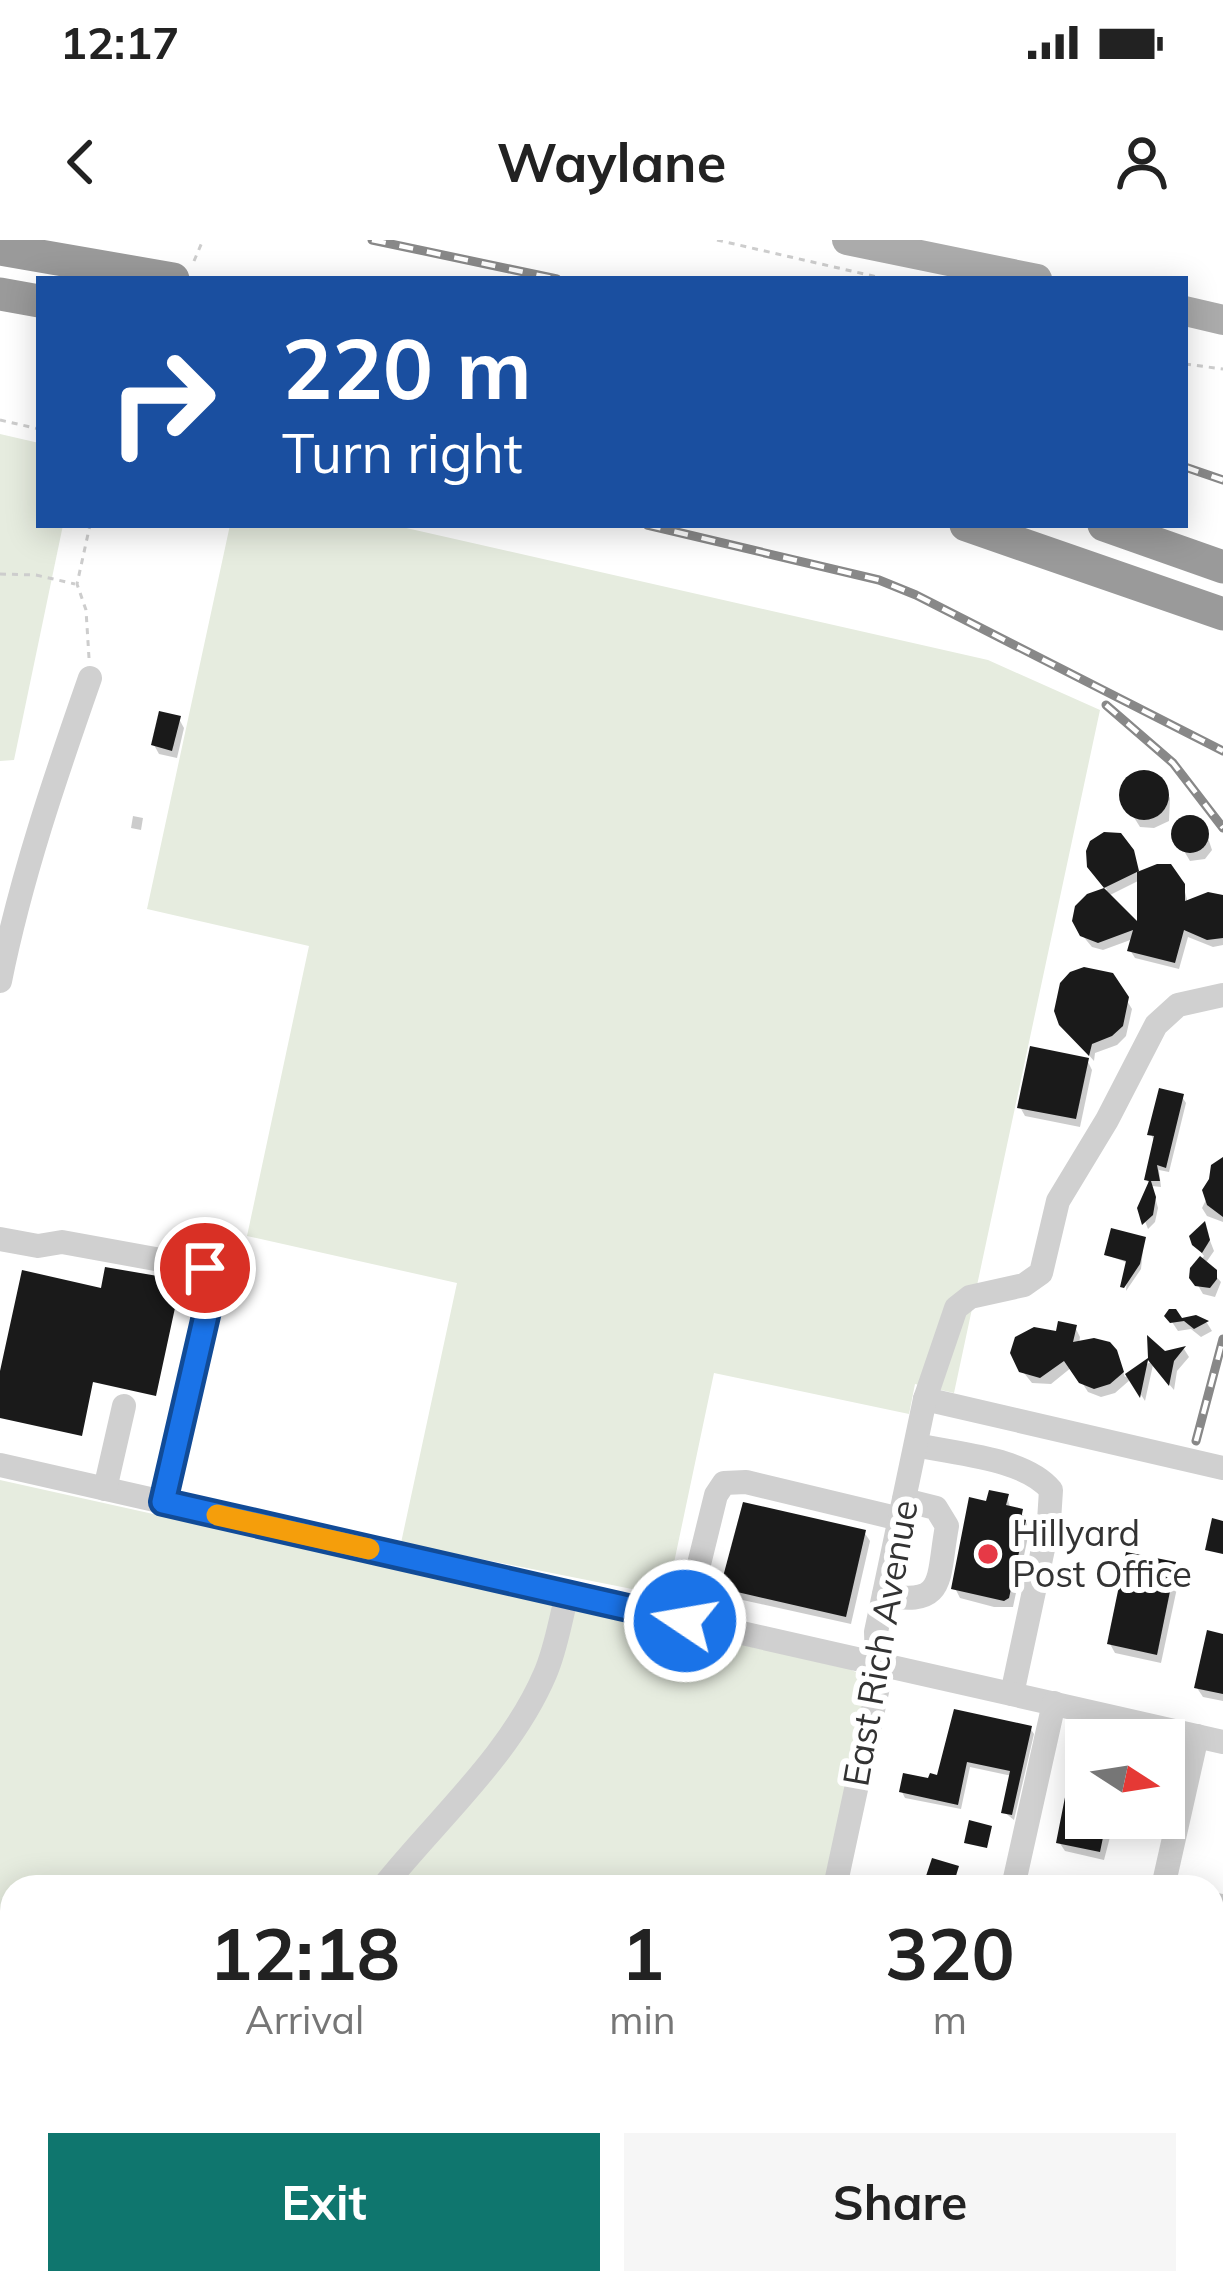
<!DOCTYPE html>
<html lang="en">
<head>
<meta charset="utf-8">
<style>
  body { margin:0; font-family:Mulish,sans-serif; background:#f6f6f6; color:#222; height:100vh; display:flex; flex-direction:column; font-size:45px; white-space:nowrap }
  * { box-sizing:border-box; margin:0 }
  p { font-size:39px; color:#767676 }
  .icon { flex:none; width:66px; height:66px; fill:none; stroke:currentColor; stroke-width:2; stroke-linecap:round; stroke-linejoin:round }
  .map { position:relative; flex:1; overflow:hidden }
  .sheet { position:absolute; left:0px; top:1635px; width:1224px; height:420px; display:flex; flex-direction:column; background:#fff; border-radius:36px 36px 0 0; box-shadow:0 6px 30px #0003 }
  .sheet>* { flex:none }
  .guide { position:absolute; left:36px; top:36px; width:1152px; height:252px; border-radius:0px; box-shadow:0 6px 30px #0003; background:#1a4fa0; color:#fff; overflow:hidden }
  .needle { width:78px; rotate:102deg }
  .controls { position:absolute; left:1065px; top:1479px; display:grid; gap:24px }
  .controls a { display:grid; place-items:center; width:120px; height:120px; border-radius:0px; background:#fff; box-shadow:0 6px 30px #0003; font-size:60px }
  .pin { position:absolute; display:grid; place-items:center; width:102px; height:102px; color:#fff; margin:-51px; border:6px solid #fff; border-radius:50%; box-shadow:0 3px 12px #0007 }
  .me { position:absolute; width:132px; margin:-66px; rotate:282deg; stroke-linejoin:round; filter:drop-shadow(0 0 9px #0008) }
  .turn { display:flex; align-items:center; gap:42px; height:252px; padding:0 48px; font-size:54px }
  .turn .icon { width:156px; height:156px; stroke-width:2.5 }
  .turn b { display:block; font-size:84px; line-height:102px }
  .eta { display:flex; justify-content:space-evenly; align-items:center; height:204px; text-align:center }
  .eta b { font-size:72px; font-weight:700; line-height:84px }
  .action { display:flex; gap:24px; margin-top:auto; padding:24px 48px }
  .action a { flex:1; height:138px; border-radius:0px; background:#0f766e; color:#fff; font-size:48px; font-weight:700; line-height:138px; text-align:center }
  .action a+a { background:#f6f6f6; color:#222 }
  .status { display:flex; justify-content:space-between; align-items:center; height:84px; padding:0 60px; background:#fff; direction:ltr }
  .status svg { height:33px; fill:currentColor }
  header { display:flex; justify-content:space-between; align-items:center; height:156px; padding:0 48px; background:#fff; font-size:54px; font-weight:700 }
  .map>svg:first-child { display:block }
  .green { fill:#e6ecdf }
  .shadow { fill:#0003; fill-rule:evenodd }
  .building { fill:#1a1a1a }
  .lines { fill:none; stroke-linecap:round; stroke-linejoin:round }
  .path { stroke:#cdcdcd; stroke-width:3; stroke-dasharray:6 6; stroke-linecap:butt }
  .minor { stroke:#d0d0d0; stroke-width:24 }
  .major { stroke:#ababab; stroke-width:30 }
  .highway { stroke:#9a9a9a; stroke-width:33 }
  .rail-casing { stroke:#888; stroke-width:9 }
  .rail { stroke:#fff; stroke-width:4.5; stroke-dasharray:14; stroke-linecap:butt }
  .route-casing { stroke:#114b97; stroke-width:30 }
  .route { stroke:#1a73e8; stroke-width:21 }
  .slow { stroke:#f59e0b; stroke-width:21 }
  .poi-dot { fill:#e63946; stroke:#fff; stroke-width:4.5 }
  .labels { text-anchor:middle; stroke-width:12; stroke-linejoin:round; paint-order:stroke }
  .poi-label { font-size:36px; fill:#333; stroke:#fff; text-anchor:start }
  .street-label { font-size:36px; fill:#333; stroke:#fff }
</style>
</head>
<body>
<div class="status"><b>12:17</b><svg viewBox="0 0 49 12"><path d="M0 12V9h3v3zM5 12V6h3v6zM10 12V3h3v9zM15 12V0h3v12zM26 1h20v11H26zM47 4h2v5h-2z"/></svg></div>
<header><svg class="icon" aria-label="back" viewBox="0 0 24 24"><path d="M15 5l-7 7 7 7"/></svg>Waylane<svg class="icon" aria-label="person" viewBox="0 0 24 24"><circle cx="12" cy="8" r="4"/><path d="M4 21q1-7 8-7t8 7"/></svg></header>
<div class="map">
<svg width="1223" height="2055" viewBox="0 0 1223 2055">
  <rect width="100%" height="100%" fill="#fff"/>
  <g class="green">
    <path d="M0 194 39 203V285H63L14 520 0 521Z"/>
    <path d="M230 285H393L988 420 1100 470 954 1153 915 1144 909 1174 714 1133 667 1356 401 1303 457 1043 247 996 309 706 147 669Z"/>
    <path d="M0 1240 847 1428 858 1433 867 1453 825 1647H12V2043H739L737 2055H0Z"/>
  </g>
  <g class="shadow">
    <path d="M179 479 184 488 177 518 159 514 154 505Z"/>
    <path d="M1148 534 1158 538 1170 558 1169 581 1154 588 1140 587 1123 560 1124 546 1134 536Z"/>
    <path d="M133 576 143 578 141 590 131 588Z"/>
    <path d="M1192 579 1200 582 1206 592 1212 610 1205 619 1190 621 1175 596 1178 582Z"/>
    <path d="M1135 616 1137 635 1157 627 1183 645 1188 663 1223 660V705L1213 707 1188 697 1179 729 1135 718 1130 710 1133 699 1103 710 1092 707 1082 695 1084 660 1107 650 1095 635ZM1140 640V688L1108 656Z"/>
    <path d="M1111 735 1132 769 1126 796 1117 805 1095 813 1094 821 1062 784Z"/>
    <path d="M1087 820 1092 830 1080 887 1025 876 1020 867Z"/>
    <path d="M1182 857 1186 863 1169 932 1159 930 1161 947 1152 946 1158 968 1155 982 1148 989 1140 968 1150 946 1147 940 1154 901 1151 894Z"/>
    <path d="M1223 925V982L1207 976 1202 968Z"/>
    <path d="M1204 985 1214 1011 1205 1024 1221 1042 1215 1057 1203 1054 1193 1037 1195 1027 1204 1016 1193 1002Z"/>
    <path d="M1144 1000 1141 1029 1126 1051 1128 1023 1107 1015Z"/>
    <path d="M1168 1076 1181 1081 1196 1078 1207 1083 1212 1091 1201 1097 1191 1089 1178 1091Z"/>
    <path d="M1075 1087 1080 1097 1079 1104 1115 1112 1125 1137 1164 1114 1184 1109 1189 1117 1177 1131 1174 1150 1153 1125 1145 1161 1131 1139 1115 1153 1101 1157 1088 1152 1072 1127 1051 1144 1032 1143 1020 1128 1058 1095Z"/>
    <path d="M1007 1257 1011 1270 1024 1276H1019L1021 1294 1025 1278 1029 1292 1013 1367H994L960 1358 955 1348 989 1265Z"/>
    <path d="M864 1292 870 1301 851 1384 729 1357 723 1348Z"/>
    <path d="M1174 1325 1180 1334 1161 1423 1115 1413 1110 1404Z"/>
    <path d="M1223 1397V1461L1203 1457 1197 1448Z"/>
    <path d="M956 1473 1030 1488 1034 1494 1014 1580 1004 1572 1012 1536 970 1527 961 1569 905 1558 902 1552 940 1538Z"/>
    <path d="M1086 1504V1578H1115L1104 1620 1065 1611 1059 1602Z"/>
    <path d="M957 1629 955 1647 929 1636Z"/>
    <path d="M1212 1652 1223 1654V1690L1212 1688Z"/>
    <path d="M1223 1707V1767L1212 1765V1730L1218 1731Z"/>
    <path d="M1223 1791V1991L1212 1988V1842Z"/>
    <path d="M882 2043H894L892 2055H880Z"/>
    <path d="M1001 2043H1043L1040 2055H993H999Z"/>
    <path d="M796 2048 817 2053 818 2055H795Z"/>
  </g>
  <g class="building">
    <path d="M159 471 181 476 172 511 151 505Z"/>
    <circle cx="1144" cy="555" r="25"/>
    <circle cx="1190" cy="594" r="19"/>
    <path d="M1104 592 1121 593 1134 610 1139 631 1104 648 1137 681V632L1157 624H1171L1185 644V661L1208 652 1223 655V698L1207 700 1184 690 1175 723 1127 711 1133 690 1098 703 1080 696 1072 681 1075 666 1087 654 1104 648 1087 627 1086 611 1090 601Z"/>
    <path d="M1084 727 1113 733 1129 757 1123 786 1112 796 1092 804 1089 816 1059 785 1054 771 1060 743 1070 732Z"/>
    <path d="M1030 806 1089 818 1076 879 1017 868Z"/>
    <path d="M1159 848 1184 854 1166 928 1157 925 1160 941H1151L1156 957 1153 975 1142 985 1137 968 1149 941 1144 940 1154 896 1147 895Z"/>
    <path d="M1223 917V977L1207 965 1202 950 1209 939 1211 925Z"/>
    <path d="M1205 981 1210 1000 1202 1013 1192 1005 1189 996Z"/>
    <path d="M1111 988 1146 997 1140 1024 1124 1048 1120 1047 1126 1021 1104 1015Z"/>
    <path d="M1200 1016 1217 1030V1039L1210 1048 1195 1046 1189 1038 1190 1028Z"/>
    <path d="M105 1027 181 1040 156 1156 93 1142 82 1196 0 1178V1131L22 1030 101 1048Z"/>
    <path d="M1169 1069H1176L1182 1078 1196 1075 1209 1081 1194 1089 1184 1081 1170 1083 1164 1076Z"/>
    <path d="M1058 1081 1077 1085 1073 1102 1094 1098 1110 1102 1117 1110 1124 1132 1110 1144 1094 1149 1079 1143 1064 1121 1040 1138 1019 1132 1010 1113 1015 1097 1034 1087 1056 1091Z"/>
    <path d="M1147 1095 1165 1111 1186 1106 1174 1121 1169 1146 1148 1120 1140 1158 1125 1134 1148 1118Z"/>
    <path d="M989 1250 1009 1254 1006 1265 1023 1269 1021 1279 1026 1280 1009 1358 1004 1361 951 1349 969 1257 986 1261Z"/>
    <path d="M743 1262 866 1290 846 1377 720 1348Z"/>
    <path d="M1212 1278 1223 1281V1314L1205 1310Z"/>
    <path d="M1126 1312 1176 1322 1157 1415 1107 1404Z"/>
    <path d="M1207 1390 1223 1394V1454L1194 1448Z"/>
    <path d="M954 1469 1032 1486 1012 1575 1001 1573 1010 1531 967 1522 958 1565 899 1552 903 1533 928 1538 930 1533 937 1535Z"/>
    <path d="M1079 1486 1086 1488V1578H1107L1100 1612 1056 1603Z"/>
    <path d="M969 1580 992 1586 987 1608 964 1603Z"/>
    <path d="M932 1618 959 1626 953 1645 926 1636Z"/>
  </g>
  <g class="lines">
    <g class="path">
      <path d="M717 0 886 39"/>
      <path d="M194 21 203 0"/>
      <path d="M1185 124 1223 129"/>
      <path d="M0 180 39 189"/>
      <path d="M0 334 36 335 75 344"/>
      <path d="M89 418 86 370 77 344 90 285"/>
    </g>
    <g class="minor">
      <path d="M0 741C21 637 55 538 90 438"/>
      <path d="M0 999 38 1006 62 1002 205 1028 213 1036 163 1262"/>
      <path d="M925 1159 1223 1228"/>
      <path d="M916 1205C955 1214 1025 1218 1051 1250L1049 1281 1012 1454"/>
      <path d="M0 1225 1223 1502"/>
      <path d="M105 1249 124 1166"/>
      <path d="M884 1355C947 1367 937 1339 947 1286L936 1268 904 1260"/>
      <path d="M685 1381 716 1255 724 1243 746 1242 900 1279"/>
      <path d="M383 1647C437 1579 510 1516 545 1434 556 1409 560 1381 567 1355"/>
      <path d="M835 1647 878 1447 876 1392 925 1159 956 1068 970 1057 1024 1045 1041 1033 1058 961 1107 880 1156 785 1178 765 1223 755"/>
      <path d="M1013 1647 1054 1463"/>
      <path d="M1163 1647 1197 1496"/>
      <path d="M0 2008 5 2055"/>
      <path d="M1212 2015 1223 2018"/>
      <path d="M121 2055 134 2043"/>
      <path d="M747 2055 749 2043"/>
      <path d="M924 2055 926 2043"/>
      <path d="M1074 2055 1076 2043"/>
    </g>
    <g class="major">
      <path d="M847 0 1037 39"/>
      <path d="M1185 71 1223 80"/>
    </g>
    <g class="highway">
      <path d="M0 9 173 39"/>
      <path d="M0 54 39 61"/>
      <path d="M966 285 1223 374"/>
      <path d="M1104 285 1223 327"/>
    </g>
    <g class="rail-casing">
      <g id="rail">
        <path d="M372 0 557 39"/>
        <path d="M1185 227 1223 240"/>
        <path d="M647 285 879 340 916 355 1223 511"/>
        <path d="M1106 465 1173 523 1223 588"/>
        <path d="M1196 1201 1223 1099"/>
      </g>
    </g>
    <use href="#rail" class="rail"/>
  </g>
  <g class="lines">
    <g class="route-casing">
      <path id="route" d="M205 1028 213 1036 211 1054 163 1262 685 1381"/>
    </g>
    <use href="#route" class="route"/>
    <path class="slow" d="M217 1275 369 1309"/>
  </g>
  <circle class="poi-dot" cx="988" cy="1314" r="12"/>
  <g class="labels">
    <g class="poi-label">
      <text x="1012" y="1306">Hillyard<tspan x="1012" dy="41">Post Office</tspan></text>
    </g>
    <g class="street-label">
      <text transform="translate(880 1403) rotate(-80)" y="13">East Rich Avenue</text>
    </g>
  </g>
</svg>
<div class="controls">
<a><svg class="needle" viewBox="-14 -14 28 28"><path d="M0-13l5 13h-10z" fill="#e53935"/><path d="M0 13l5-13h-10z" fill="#767676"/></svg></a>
</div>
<div class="pin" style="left:205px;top:1028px;background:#d93025"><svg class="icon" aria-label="arrive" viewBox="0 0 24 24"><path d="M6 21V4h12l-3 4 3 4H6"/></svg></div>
<svg class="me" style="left:685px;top:1381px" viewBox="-20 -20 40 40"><circle r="17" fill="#1a73e8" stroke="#fff" stroke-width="3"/><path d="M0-11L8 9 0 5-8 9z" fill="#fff"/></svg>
<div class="guide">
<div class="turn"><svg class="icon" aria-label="right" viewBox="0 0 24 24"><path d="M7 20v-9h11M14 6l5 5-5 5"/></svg><div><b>220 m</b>Turn right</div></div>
</div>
<section class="sheet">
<div class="eta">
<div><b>12:18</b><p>Arrival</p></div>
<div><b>1</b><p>min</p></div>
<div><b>320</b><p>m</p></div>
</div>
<div class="action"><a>Exit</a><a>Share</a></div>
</section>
</div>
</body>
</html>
